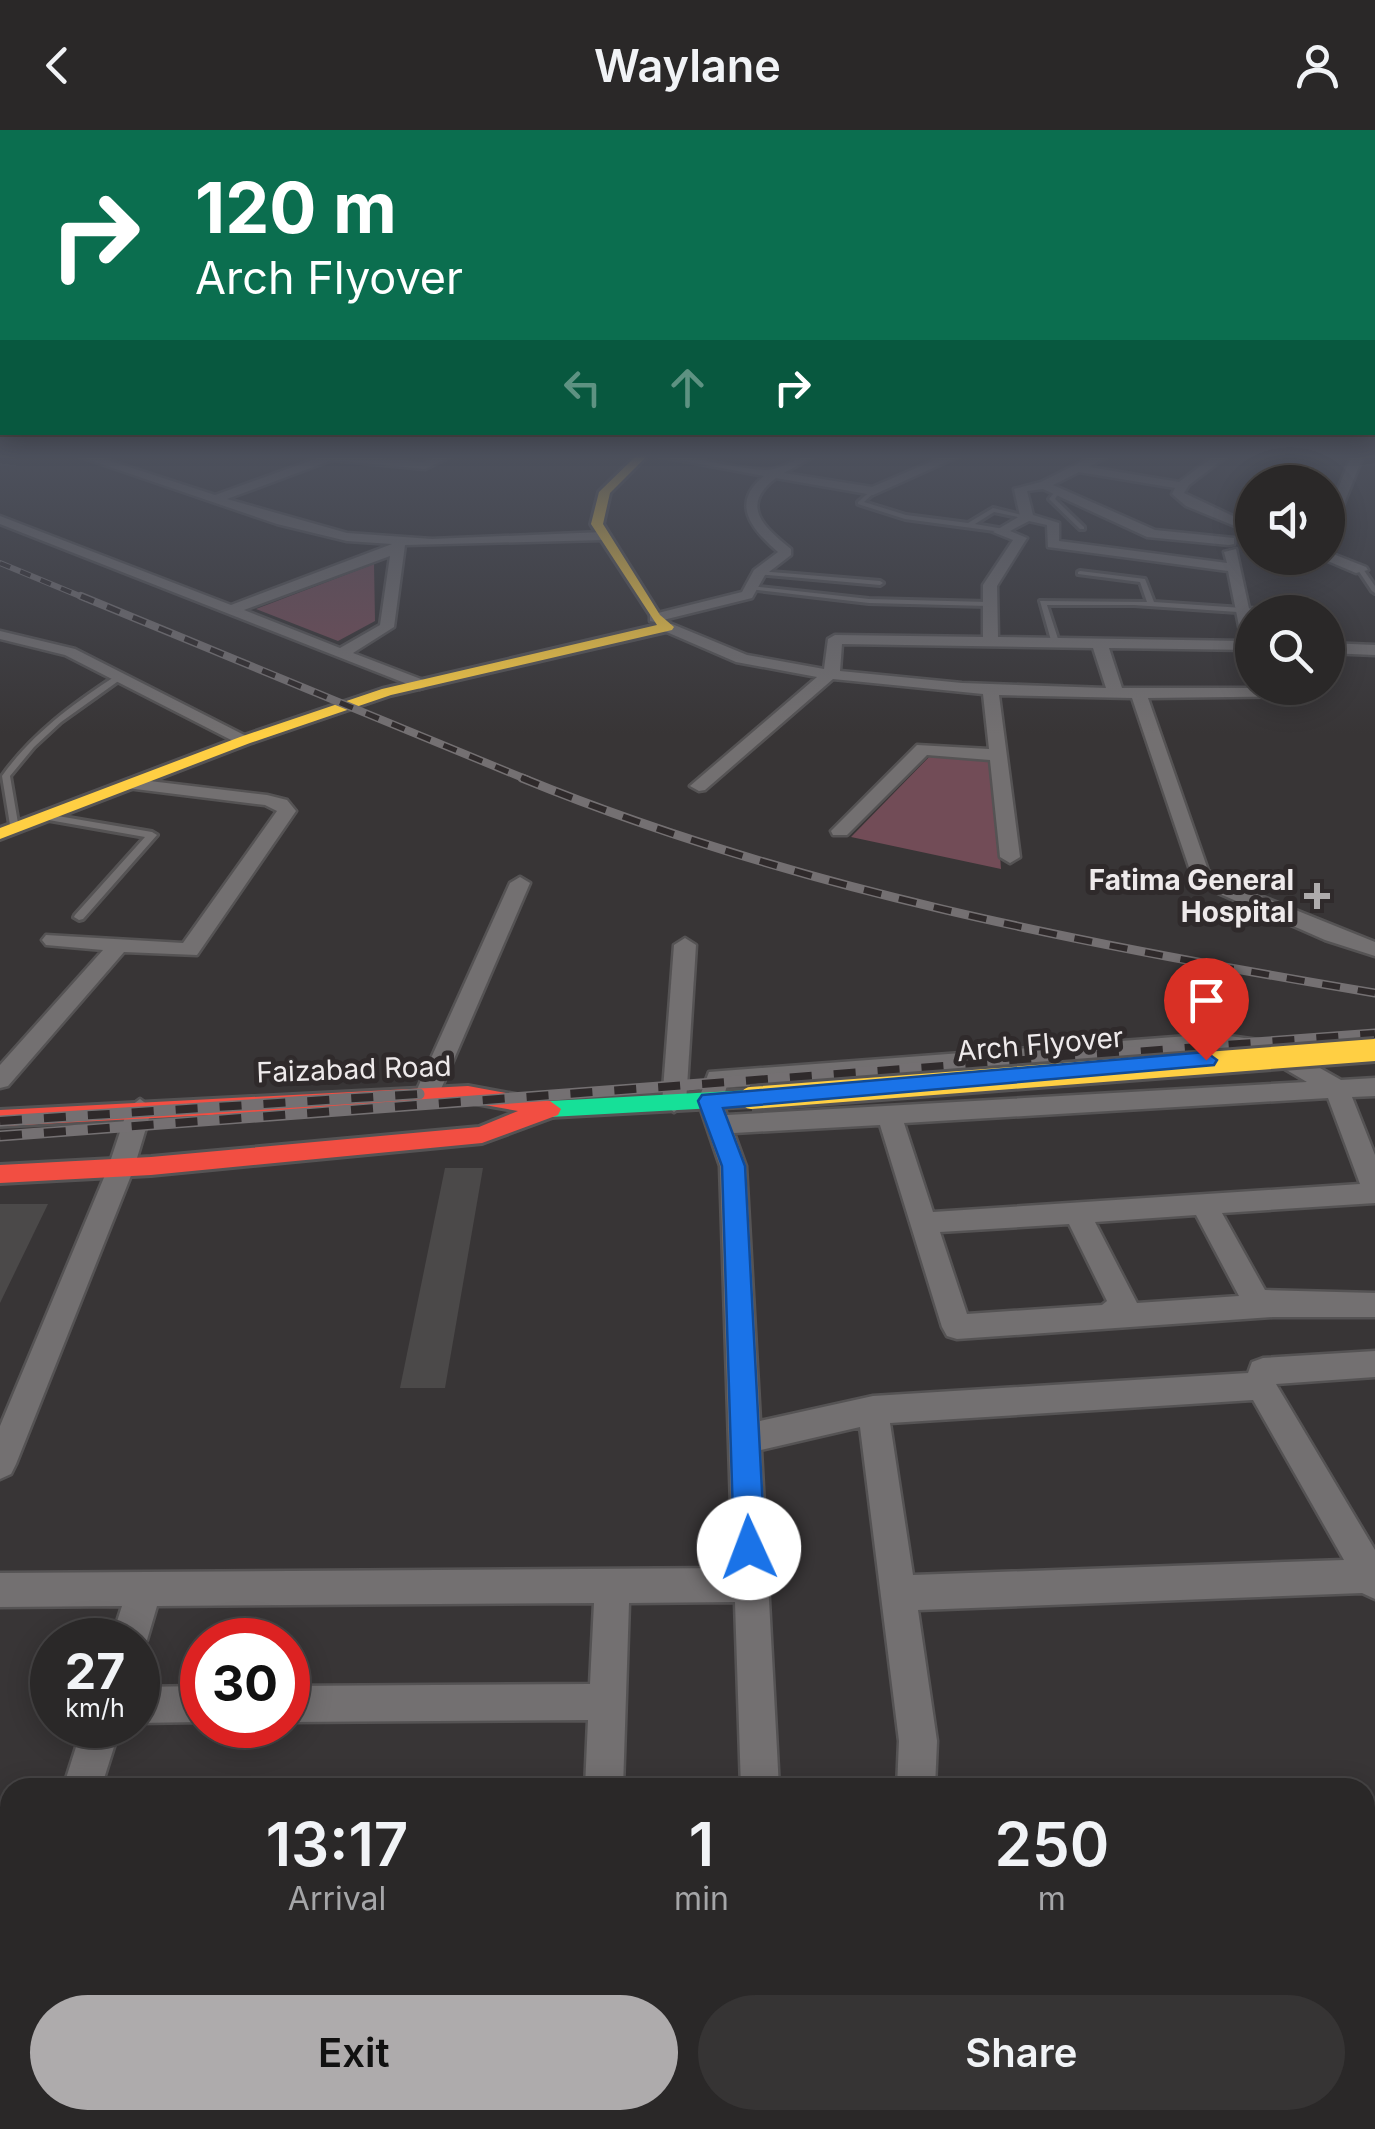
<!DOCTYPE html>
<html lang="en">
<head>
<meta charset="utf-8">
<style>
  body { margin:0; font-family:Inter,sans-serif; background:#363434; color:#f1f3f6; height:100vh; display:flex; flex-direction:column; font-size:38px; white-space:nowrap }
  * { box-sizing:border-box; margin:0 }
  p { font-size:32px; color:#a5a6a8 }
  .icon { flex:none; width:55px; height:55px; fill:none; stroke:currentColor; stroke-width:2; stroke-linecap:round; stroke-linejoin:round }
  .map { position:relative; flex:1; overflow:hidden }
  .sheet { position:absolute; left:0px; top:1648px; width:1375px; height:352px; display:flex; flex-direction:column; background:#2a2828; border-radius:30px 30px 0 0; box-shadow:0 5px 25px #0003,0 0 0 2px #464445 }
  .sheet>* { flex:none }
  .top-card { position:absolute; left:0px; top:0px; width:1375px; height:305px; box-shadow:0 5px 25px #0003,0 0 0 2px #464445; background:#0b6e4f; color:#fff; overflow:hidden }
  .controls { position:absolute; left:1235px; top:335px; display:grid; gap:20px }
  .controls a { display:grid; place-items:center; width:110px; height:110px; border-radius:50%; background:#2a2828; box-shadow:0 5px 25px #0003,0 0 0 2px #464445; font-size:50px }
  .speed { position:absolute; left:30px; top:1488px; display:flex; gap:20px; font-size:50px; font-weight:700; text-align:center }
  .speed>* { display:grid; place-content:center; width:130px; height:130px; border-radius:50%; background:#2a2828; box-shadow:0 5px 25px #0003,0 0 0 2px #464445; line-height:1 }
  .speed small { font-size:25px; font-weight:400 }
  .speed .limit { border:15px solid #d22; background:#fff; color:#111 }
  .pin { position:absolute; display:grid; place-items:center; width:85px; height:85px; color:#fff; margin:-102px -42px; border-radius:50% 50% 50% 0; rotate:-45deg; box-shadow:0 0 10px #0007 }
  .pin .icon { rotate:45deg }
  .me { position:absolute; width:110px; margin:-55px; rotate:358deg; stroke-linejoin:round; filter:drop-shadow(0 0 8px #0008) }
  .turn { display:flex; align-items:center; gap:35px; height:210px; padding:0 30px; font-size:45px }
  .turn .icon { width:130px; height:130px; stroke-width:2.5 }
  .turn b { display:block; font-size:70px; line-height:85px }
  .lanes { display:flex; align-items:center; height:95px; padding:0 30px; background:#0003; justify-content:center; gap:50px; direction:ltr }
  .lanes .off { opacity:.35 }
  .eta { display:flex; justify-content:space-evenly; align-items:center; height:170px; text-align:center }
  .eta b { font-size:60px; font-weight:600; line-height:70px }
  .action { display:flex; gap:20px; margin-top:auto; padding:20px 30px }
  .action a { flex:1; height:115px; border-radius:60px; background:#aeabac; color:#111; font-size:40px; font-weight:600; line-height:115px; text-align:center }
  .action a+a { background:#363434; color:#f1f3f6 }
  header { display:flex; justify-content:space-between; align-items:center; height:130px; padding:0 30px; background:#2a2828; font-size:45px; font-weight:600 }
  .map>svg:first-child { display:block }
  .green { fill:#724c57 }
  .building { fill:#4b4949 }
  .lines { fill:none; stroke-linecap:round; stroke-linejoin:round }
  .lane-casing { stroke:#555354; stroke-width:6 }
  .street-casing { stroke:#555354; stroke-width:5 }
  .fast-casing { stroke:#555354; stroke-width:6 }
  .slow-casing { stroke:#555354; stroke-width:6 }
  .jam-casing { stroke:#555354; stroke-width:6 }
  .lane { fill:#737071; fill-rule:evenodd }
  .street { fill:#737071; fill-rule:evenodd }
  .fast { fill:#16e098; fill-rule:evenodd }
  .slow { fill:#ffcf43; fill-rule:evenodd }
  .jam { fill:#f24e42; fill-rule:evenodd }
  .rail-far3-casing { stroke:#747072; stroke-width:6 }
  .rail-far2-casing { stroke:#747072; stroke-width:8 }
  .rail-far1-casing { stroke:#747072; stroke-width:9 }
  .rail-casing { stroke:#747072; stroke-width:11 }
  .rail-far3 { stroke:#2f2a2b; stroke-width:4; stroke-dasharray:11; stroke-linecap:butt }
  .rail-far2 { stroke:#2f2a2b; stroke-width:5; stroke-dasharray:14; stroke-linecap:butt }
  .rail-far1 { stroke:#2f2a2b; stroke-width:6; stroke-dasharray:18; stroke-linecap:butt }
  .rail { stroke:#2f2a2b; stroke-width:8; stroke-dasharray:22; stroke-linecap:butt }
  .slow-bridge-casing { stroke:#555354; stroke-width:28; stroke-linecap:butt }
  .slow-bridge { stroke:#ffcf43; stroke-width:22 }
  .route { fill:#1a73e8; stroke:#114b97; stroke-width:2.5 }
  .poi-dot { fill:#aeabac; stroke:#2f2a2b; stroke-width:4 }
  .labels { text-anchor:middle; stroke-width:10; stroke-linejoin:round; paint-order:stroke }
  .poi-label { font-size:28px; font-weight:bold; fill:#eeeaeb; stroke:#2f2a2b; text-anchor:end }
  .street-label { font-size:28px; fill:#eeeaeb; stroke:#2f2a2b }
</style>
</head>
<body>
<header><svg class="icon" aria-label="back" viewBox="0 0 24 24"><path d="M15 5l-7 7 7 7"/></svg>Waylane<svg class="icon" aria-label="person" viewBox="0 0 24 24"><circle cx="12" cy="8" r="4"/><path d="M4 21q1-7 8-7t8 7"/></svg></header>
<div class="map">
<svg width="1375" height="1999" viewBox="0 0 1375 1999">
  <rect width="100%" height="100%" fill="#383536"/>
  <g class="green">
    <path d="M374 434 375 491 338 511 256 479Z"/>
    <path d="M931 625 993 630 1001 739 851 707Z"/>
    <path d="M11 1990H352L351 1999H8Z"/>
  </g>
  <g class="building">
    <path d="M445 1038H483L445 1258H400Z"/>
    <path d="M0 1074H48L0 1173Z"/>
  </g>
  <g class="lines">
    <g class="lane-casing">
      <g id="lane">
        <path d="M873 359 876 361 864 372 906 385 968 393 993 378 1030 387 1027 389 994 382 975 394 1004 399 1002 402 905 389 858 374V372Z"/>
        <path d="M1057 359 1060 361 1055 369 1084 397V399H1080L1049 369Z"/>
        <path d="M1359 439H1363L1375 456V463L1372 461 1358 440Z"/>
        <path d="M759 441 880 451 883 453 880 455 757 444V442Z"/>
        <path d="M1080 441 1145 449 1154 472 1273 480 1277 482 1252 483 1134 475H1047L1059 512 1052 514 1040 471 1147 472 1140 452 1078 444V442Z"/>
        <path d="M750 456 869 469 988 472 992 474 988 476 869 473 748 459V457Z"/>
        <path d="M117 545 124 547 61 592 34 617 10 646 19 699 14 702 11 701 2 646C33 603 73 574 117 545Z"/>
        <path d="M46 684 152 702 157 705 83 789 79 790 74 787 75 785 145 707 43 689 41 687Z"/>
      </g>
    </g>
    <g class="street-casing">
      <g id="street">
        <path d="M72 324H89L215 365 329 324 423 332 442 324H456L425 339 332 330 227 369 347 403 432 409 603 402 609 406 603 410 405 415 394 497 353 523 426 551V557L420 559 0 394V386L231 475 392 414 347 411 277 394ZM390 426 380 495 340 518 244 480Z"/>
        <path d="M647 324C688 323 726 338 766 340 784 340 799 324 818 324L784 343 872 357 949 324H964L873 365 776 348C739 376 764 397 791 419V425L765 445 752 468 655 492 650 491V485L742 462 754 440 778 422C751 399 730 373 764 346Z"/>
        <path d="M1097 324H1111L1089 337 1179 352 1217 324H1230L1189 355 1184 363 1252 395V403L1186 376 1172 364 1175 358 1079 342 1053 355 1155 400 1234 408V414L1229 415 1147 407 1043 359 1027 361 1033 385 1059 393V411L1227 433 1224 422 1236 419 1252 492V520L1109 518 1122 558H1320L1322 561 1314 566 1148 568 1208 740 1216 748 1375 812V826L1325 810 1202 756 1192 746 1132 568 999 565 1020 727 1010 733 1000 727 990 630 927 625 847 705H833L831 701 917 615 989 619 983 564 833 549 705 660 699 661 690 656 817 547 736 532 662 500V494H672L747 525 824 539 828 509 835 505 983 507V455L1013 410 993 402 1020 386 1014 359 1041 352ZM1029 391 1047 395 1048 417 1228 441 1242 511 998 507 997 456 1027 408 1010 401ZM842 514 1093 518 1106 558 962 553 840 541Z"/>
        <path d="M1352 324H1364L1334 398 1328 402V384Z"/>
        <path d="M1328 422 1366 437 1368 440 1356 443 1323 429Z"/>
        <path d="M0 501 75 519 254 610 239 614 65 525 0 509Z"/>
        <path d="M1328 513 1375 515V525L1328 523Z"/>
        <path d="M133 649 267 665 287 670 296 681 197 825 124 822 8 956 0 958V935L103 820 46 815 42 810 46 805 183 813 277 681 265 675 127 658V650Z"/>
        <path d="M520 747 530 753 438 966 426 975 417 972 414 966 510 753Z"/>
        <path d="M685 808 696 815 686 973 674 982 662 973 674 815Z"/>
        <path d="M1214 904 1274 912 1341 950 1375 948V966L1352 967 1375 1025V1073L1222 1083 1265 1160 1375 1163V1187H1273L957 1209 947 1206 942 1197 880 995 734 1003 746 1036 760 1291 873 1266 1248 1243 1252 1232 1263 1228 1375 1221V1247L1276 1254 1375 1420V1469L1362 1463 918 1480 937 1611 935 1658H897L899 1611 860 1297 761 1320 779 1658H741L735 1472 629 1473 623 1658H585L588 1590 288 1592V1556L590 1554 594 1473 157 1476 147 1510 138 1524V1510H111L122 1476 0 1477V1443L733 1438 720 1036 698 971 709 942ZM1214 920 1261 925 1307 952 727 985 722 971 727 956ZM1328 968 1360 1054 933 1082 904 993ZM1196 1085 1239 1166 1137 1173 1095 1092ZM1069 1094 1107 1171 1102 1175 967 1184 940 1102ZM1253 1270 1344 1430 913 1445 890 1293Z"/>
        <path d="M140 969 152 978 134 1038 16 1334 11 1344 0 1349V1296L108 1038 128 978Z"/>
        <path d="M202 1556V1592L138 1593V1557Z"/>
        <path d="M83 1595H121L101 1658H63Z"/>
        <rect x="0" y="1691" width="10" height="40"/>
        <path d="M1375 1744V1784L1365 1785V1745Z"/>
        <path d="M10 1864V1936L0 1940V1869Z"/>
        <path d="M1365 1948H1375V1992L1359 1990H1365Z"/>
        <path d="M427 1990H473L472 1999H426Z"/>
        <rect x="568" y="1990" width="46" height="9"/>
        <rect x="751" y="1990" width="46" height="9"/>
      </g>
    </g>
    <g class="fast-casing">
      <path id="fast" d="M751 960 762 968 751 976 550 987 539 979 550 971Z"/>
    </g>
    <g class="slow-casing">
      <path id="slow" d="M638 324H649L610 363 603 394 660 485 674 497 672 500 391 565 250 613 0 709V698L240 607 382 559 657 495 591 394 599 362Z"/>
    </g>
    <g class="jam-casing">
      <path id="jam" d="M468 956 550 971 561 979 558 985 482 1013 151 1045 0 1053V1035L151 1027 479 997 518 981 468 972 0 996V980Z"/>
    </g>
    <use href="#lane" class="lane"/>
    <use href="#street" class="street"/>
    <use href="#fast" class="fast"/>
    <use href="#slow" class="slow"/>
    <use href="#jam" class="jam"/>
    <g class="rail-far3-casing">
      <path id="rail-far3" d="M0 433 87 469"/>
    </g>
    <g class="rail-far2-casing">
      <path id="rail-far2" d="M81 466 528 650"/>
    </g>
    <g class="rail-far1-casing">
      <path id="rail-far1" d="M522 648C793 759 1087 815 1375 863"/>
    </g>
    <g class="rail-casing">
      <g id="rail">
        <path d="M0 991 419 964"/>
        <path d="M0 1006 1375 904"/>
      </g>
    </g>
    <use href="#rail-far3" class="rail-far3"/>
    <use href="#rail-far2" class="rail-far2"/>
    <use href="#rail-far1" class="rail-far1"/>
    <use href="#rail" class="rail"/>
    <g class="slow-bridge-casing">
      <path id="slow-bridge" d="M751 968 1375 920"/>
    </g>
    <use href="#slow-bridge" class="slow-bridge"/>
  </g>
  <linearGradient id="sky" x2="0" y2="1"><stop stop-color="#1f1d1e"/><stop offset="0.54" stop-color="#4d515d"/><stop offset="1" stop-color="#4d515d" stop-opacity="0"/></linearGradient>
  <rect width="1375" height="604" fill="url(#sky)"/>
  <path class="route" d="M1206 922 1217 930 1214 935 723 978 745 1036 765 1418 760 1429 749 1433 738 1429 734 1418 722 1036 698 971 702 965Z"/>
  <path class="poi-dot" d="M1312 751h10v10h10v10h-10v10h-10v-10h-10v-10h10z"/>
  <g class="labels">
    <g class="poi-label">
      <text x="1294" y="760">Fatima General<tspan x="1294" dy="32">Hospital</tspan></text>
    </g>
    <g class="street-label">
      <text transform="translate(1040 914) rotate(-5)" y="10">Arch Flyover</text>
      <text transform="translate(354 939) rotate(-2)" y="10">Faizabad Road</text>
    </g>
  </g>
</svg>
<div class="controls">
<a><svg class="icon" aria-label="sound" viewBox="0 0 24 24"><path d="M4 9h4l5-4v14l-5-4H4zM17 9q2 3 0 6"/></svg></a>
<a><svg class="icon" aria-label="search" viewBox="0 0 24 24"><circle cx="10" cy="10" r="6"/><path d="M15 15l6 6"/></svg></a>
</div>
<div class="speed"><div>27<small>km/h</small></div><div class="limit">30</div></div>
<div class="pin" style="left:1206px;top:930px;background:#d93025"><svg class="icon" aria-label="arrive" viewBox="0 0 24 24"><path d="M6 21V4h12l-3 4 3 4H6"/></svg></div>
<svg class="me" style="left:749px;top:1418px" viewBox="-20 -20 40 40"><circle r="19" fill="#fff"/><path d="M0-13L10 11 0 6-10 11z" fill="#1a73e8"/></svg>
<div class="top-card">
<div class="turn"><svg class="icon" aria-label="right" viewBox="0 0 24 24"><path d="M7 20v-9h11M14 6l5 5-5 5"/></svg><div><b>120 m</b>Arch Flyover</div></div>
<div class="lanes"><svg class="icon off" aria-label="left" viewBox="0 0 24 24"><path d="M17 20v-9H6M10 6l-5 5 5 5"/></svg><svg class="icon off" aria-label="ahead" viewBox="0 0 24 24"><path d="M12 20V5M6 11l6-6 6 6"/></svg><svg class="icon" aria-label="right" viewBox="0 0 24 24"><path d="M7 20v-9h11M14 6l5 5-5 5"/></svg></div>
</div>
<section class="sheet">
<div class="eta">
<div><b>13:17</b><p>Arrival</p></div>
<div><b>1</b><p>min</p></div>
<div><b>250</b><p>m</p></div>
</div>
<div class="action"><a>Exit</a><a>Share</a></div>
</section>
</div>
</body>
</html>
